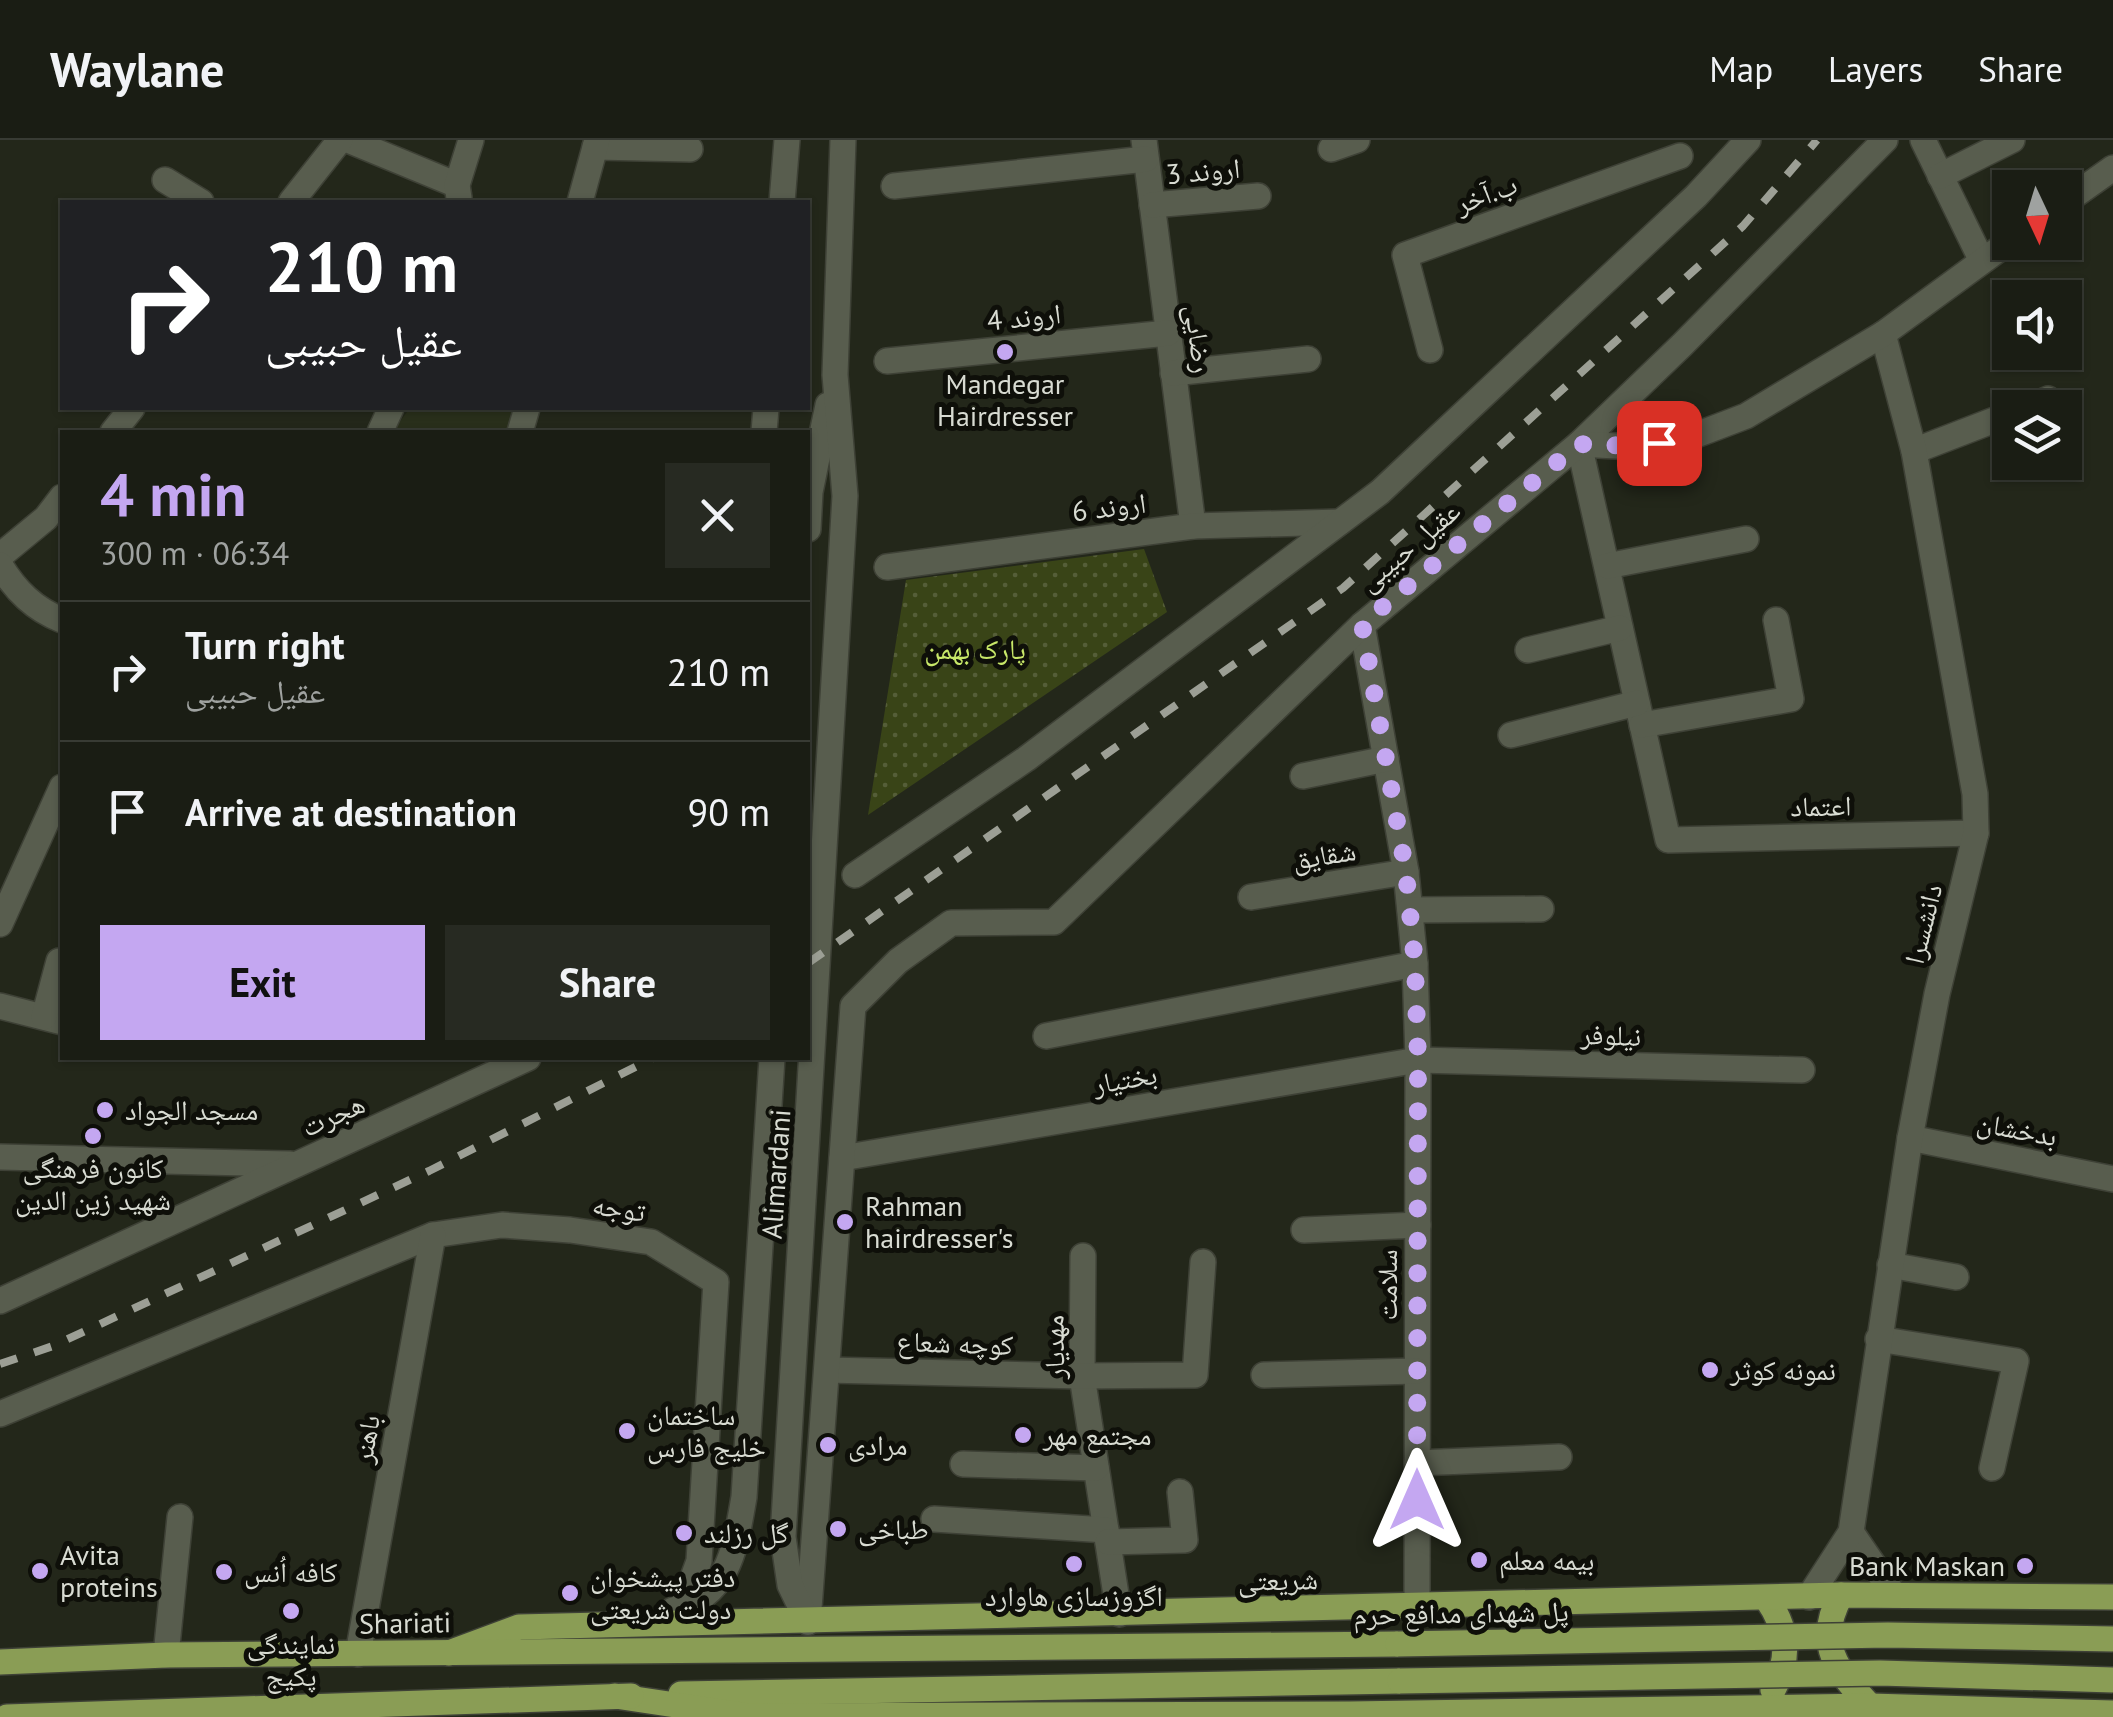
<!DOCTYPE html>
<html lang="en">
<head>
<meta charset="utf-8">
<style>
  body { margin:0; font-family:"PT Sans","Noto Naskh Arabic",sans-serif; background:#272a22; color:#f1f3f6; height:100vh; display:flex; flex-direction:column; font-size:38px; white-space:nowrap }
  * { box-sizing:border-box; margin:0 }
  p { font-size:32px; color:#9fa2a0 }
  .icon { flex:none; width:55px; height:55px; fill:none; stroke:currentColor; stroke-width:2; stroke-linecap:round; stroke-linejoin:round }
  .map { position:relative; flex:1; overflow:hidden }
  .drawer { position:absolute; left:60px; top:290px; width:750px; height:630px; display:flex; flex-direction:column; background:#1a1d14; border-radius:0px; box-shadow:0 2px 8px #0004,0 0 0 2px #383b34 }
  .drawer>* { flex:none }
  .banner { position:absolute; left:60px; top:60px; width:750px; height:210px; border-radius:0px; box-shadow:0 2px 8px #0004,0 0 0 2px #383b34; background:#202124; color:#fff; overflow:hidden }
  .needle { width:65px; rotate:176deg }
  .buttons { position:absolute; left:1992px; top:30px; display:grid; gap:20px }
  .buttons a { display:grid; place-items:center; width:90px; height:90px; border-radius:0px; background:#1a1d14; box-shadow:0 2px 8px #0004,0 0 0 2px #383b34; font-size:50px }
  .pin { position:absolute; display:grid; place-items:center; width:85px; height:85px; color:#fff; margin:-42px; border-radius:20px; box-shadow:0 5px 15px #0006 }
  .me { position:absolute; width:110px; margin:-55px; rotate:0deg; stroke-linejoin:round; filter:drop-shadow(0 0 8px #0008) }
  .turn { display:flex; align-items:center; gap:35px; height:210px; padding:0 40px; font-size:45px }
  .turn .icon { width:130px; height:130px; stroke-width:2.5 }
  .turn b { display:block; font-size:70px; line-height:85px }
  .round { display:grid; place-items:center; flex:none; width:105px; height:105px; border-radius:0px; background:#272a22 }
  .summary { display:flex; align-items:center; justify-content:space-between; height:170px; padding:0 40px }
  h1 { font-size:60px; font-weight:700; line-height:75px; color:#c4a7f1 }
  .button { display:flex; gap:20px; margin-top:auto; padding:20px 40px }
  .button a { flex:1; height:115px; border-radius:0px; background:#c4a7f1; color:#111; font-size:40px; font-weight:700; line-height:115px; text-align:center }
  .button a+a { background:#272a22; color:#f1f3f6 }
  ul { padding:0; list-style:none }
  li { display:flex; align-items:center; gap:30px; height:140px; padding:0 40px; border-top:2px solid #383b34 }
  li div { flex:1 }
  li b { display:block; font-size:38px }
  li em { font-style:normal }
  header { display:flex; align-items:center; gap:60px; box-sizing:border-box; height:140px; padding:0 50px; background:#1a1d14; border-bottom:2px solid #383b34 }
  header strong { font-size:48px }
  nav { display:flex; gap:55px; margin-inline-start:auto; font-size:35px }
  .map>svg:first-child { display:block }
  .built { fill:#292f1b }
  .grass { fill:url(#grass-dots) }
  .lines { fill:none; stroke-linecap:round; stroke-linejoin:round }
  .minor-casing { stroke:#3e4136; stroke-width:28 }
  .major-casing { stroke:#3e4136; stroke-width:28 }
  .minor { stroke:#585d4e; stroke-width:25 }
  .major { stroke:#8a9d55; stroke-width:25 }
  .rail { stroke:#9c9f95; stroke-width:8; stroke-dasharray:18 18; stroke-linecap:butt }
  .major-bridge-casing { stroke:#3e4136; stroke-width:28; stroke-linecap:butt }
  .major-bridge { stroke:#8a9d55; stroke-width:25 }
  .route { stroke:#c4a7f1; stroke-width:18; stroke-dasharray:0 32.4 }
  .poi-dot { fill:#c4a7f1; stroke:#0e0f09; stroke-width:4 }
  .labels { text-anchor:middle; stroke-width:10; stroke-linejoin:round; paint-order:stroke }
  .street-label { font-size:28px; fill:#d8dbd2; stroke:#0e0f09 }
  .poi-label { font-size:28px; fill:#d8dbd2; stroke:#0e0f09; text-anchor:start }
  .park-label { font-size:28px; fill:#c8e869; stroke:#0e0f09 }
</style>
</head>
<body>
<header>
<strong>Waylane</strong>
<nav><a>Map</a><a>Layers</a><a>Share</a></nav>
</header>
<div class="map">
<svg width="2113" height="1577" viewBox="0 0 2113 1577">
  <defs>
    <pattern id="grass-dots" width="8" height="8" patternUnits="userSpaceOnUse" patternTransform="scale(2.5)"><rect width="8" height="8" fill="#394417"/><path d="M2 2h.1M6 6h.1" fill="none" stroke="#555e38" stroke-width="1.8" stroke-linecap="round"/></pattern>
  </defs>
  <rect width="100%" height="100%" fill="#23271a"/>
  <path class="built" d="M410 268H517L509 292H392Z"/>
  <path class="grass" d="M1144 409 1167 472 868 675 906 440Z"/>
  <g class="lines">
    <g class="minor-casing">
      <g id="minor">
        <path d="M348 0 457 45"/>
        <path d="M1144 0 1193 386"/>
        <path d="M1885 0 1682 205 1579 304 1668 700 1976 693"/>
        <path d="M1923 0 1982 121"/>
        <path d="M595 7 690 9"/>
        <path d="M1331 9 1357 0"/>
        <path d="M1940 36 2012 0"/>
        <path d="M165 40 201 62"/>
        <path d="M894 46 1146 19"/>
        <path d="M459 58 457 45 471 0"/>
        <path d="M291 62 340 0"/>
        <path d="M580 62 597 0"/>
        <path d="M782 62 787 0"/>
        <path d="M2065 62 2113 28"/>
        <path d="M1152 65 1258 56"/>
        <path d="M1430 210 1405 115 1680 16"/>
        <path d="M887 221 1168 193"/>
        <path d="M1173 233 1308 219"/>
        <path d="M2027 268 2048 259"/>
        <path d="M113 292 132 268"/>
        <path d="M380 292 391 268"/>
        <path d="M520 292 527 268"/>
        <path d="M764 292 766 268"/>
        <path d="M1914 311 2010 274"/>
        <path d="M808 389 810 352 828 265"/>
        <path d="M0 416 46 378 62 357"/>
        <path d="M0 425C16 451 34 469 62 480"/>
        <path d="M1607 426 1746 399"/>
        <path d="M887 427 1193 386 1340 382"/>
        <path d="M1362 485 1406 732 1415 824 1418 920 1417 1466"/>
        <path d="M1528 510 1620 488"/>
        <path d="M1642 585 1791 559 1776 480"/>
        <path d="M1511 595 1637 563"/>
        <path d="M1303 636 1386 619"/>
        <path d="M855 735 1026 619 1380 352 1696 56 1748 0"/>
        <path d="M1251 757 1406 732"/>
        <path d="M1410 770 1541 769"/>
        <path d="M0 784 62 647"/>
        <path d="M0 866 62 882"/>
        <path d="M44 877 59 821"/>
        <path d="M1046 896 1415 824"/>
        <path d="M1910 998 2113 1039"/>
        <path d="M0 1017 290 1024"/>
        <path d="M842 1018 1418 920 1802 930"/>
        <path d="M1304 1090 1418 1085"/>
        <path d="M1083 1116 1082 1236 1119 1474"/>
        <path d="M1890 1125 1956 1137"/>
        <path d="M0 1161 528 918"/>
        <path d="M1878 1199 2016 1221 1992 1328"/>
        <path d="M827 1230 1082 1236 1195 1235 1203 1122"/>
        <path d="M1264 1235 1417 1231"/>
        <path d="M0 1274 433 1095 502 1085 570 1090 651 1102 716 1142 699 1421 682 1468"/>
        <path d="M1417 1323 1559 1317"/>
        <path d="M963 1324 1096 1328"/>
        <path d="M934 1379 1106 1390"/>
        <path d="M1851 1392 1894 1455"/>
        <path d="M1108 1402 1185 1400 1180 1352"/>
        <path d="M1809 1457 1851 1392 1910 998 1937 854 1976 693 1975 654 1914 311 1883 194"/>
        <path d="M673 1470C730 1455 735 1408 744 1357L772 918"/>
        <path d="M808 1482 853 866 898 821 951 783 1054 782 1362 485 1579 304 1635 307 1683 300 1746 276 1883 194 2010 101"/>
        <path d="M808 1482 790 1445 783 1397 845 356 835 235 843 0"/>
        <path d="M358 1514 433 1095"/>
        <path d="M166 1515 180 1377"/>
      </g>
    </g>
    <g class="major-casing">
      <g id="major">
        <path d="M1841 1455C1814 1503 1837 1531 1870 1566"/>
        <path d="M1767 1459C1788 1489 1791 1518 1773 1550"/>
        <path d="M449 1513 519 1487 1841 1455 2113 1457"/>
        <path d="M0 1522 166 1515 1398 1504"/>
        <path d="M681 1554 1400 1541"/>
        <path d="M615 1556 750 1576 1350 1574 1870 1566 2113 1573"/>
        <path d="M7 1577 631 1556"/>
      </g>
    </g>
    <use href="#minor" class="minor"/>
    <use href="#major" class="major"/>
    <g class="rail">
      <path d="M808 823 1343 448 1743 86 1817 0"/>
      <path d="M0 1224 53 1206 429 1031 653 918"/>
    </g>
    <g class="major-bridge-casing">
      <g id="major-bridge">
        <path d="M1398 1504 1888 1495 2113 1499"/>
        <path d="M1400 1541 1880 1533 2113 1540"/>
      </g>
    </g>
    <use href="#major-bridge" class="major-bridge"/>
  </g>
  <g class="lines">
    <path class="route" d="M1417 1360 1418 920 1415 824 1406 732 1362 484 1579 304 1636 306 1659 303"/>
  </g>
  <g class="poi-dot">
    <circle cx="1005" cy="212" r="10"/>
    <circle cx="105" cy="970" r="10"/>
    <circle cx="93" cy="996" r="10"/>
    <circle cx="845" cy="1082" r="10"/>
    <circle cx="1710" cy="1230" r="10"/>
    <circle cx="627" cy="1291" r="10"/>
    <circle cx="1023" cy="1295" r="10"/>
    <circle cx="828" cy="1305" r="10"/>
    <circle cx="838" cy="1389" r="10"/>
    <circle cx="684" cy="1393" r="10"/>
    <circle cx="1479" cy="1420" r="10"/>
    <circle cx="1074" cy="1424" r="10"/>
    <circle cx="2025" cy="1426" r="10"/>
    <circle cx="40" cy="1431" r="10"/>
    <circle cx="224" cy="1432" r="10"/>
    <circle cx="570" cy="1453" r="10"/>
    <circle cx="291" cy="1471" r="10"/>
  </g>
  <g class="labels">
    <g class="street-label">
      <text transform="translate(1203 31) rotate(-5)" y="10">اروند 3</text>
      <text transform="translate(1486 54) rotate(-20)" y="10">ب.آخر</text>
      <text transform="translate(1024 177) rotate(-6)" y="10">اروند 4</text>
      <text transform="translate(1199 199) rotate(83)" y="10">رضایی</text>
      <text transform="translate(1109 367) rotate(-7)" y="10">اروند 6</text>
      <text transform="translate(1409 406) rotate(-40)" y="10">عقیل حبیبی</text>
      <text transform="translate(1821 666) rotate(-1)" y="10">اعتماد</text>
      <text transform="translate(1324 715) rotate(-9)" y="10">شقایق</text>
      <text transform="translate(1923 784) rotate(-76)" y="10">دانشسرا</text>
      <text transform="translate(1611 895) rotate(2)" y="10">نیلوفر</text>
      <text transform="translate(1125 939) rotate(-10)" y="10">بختیار</text>
      <text transform="translate(333 975) rotate(-24)" y="10">هجرت</text>
      <text transform="translate(2017 989) rotate(11)" y="10">بدخشان</text>
      <text transform="translate(776 1034) rotate(-86)" y="10">Alimardani</text>
      <text transform="translate(619 1068) rotate(9)" y="10">توجه</text>
      <text transform="translate(1387 1145) rotate(-90)" y="10">سلامت</text>
      <text transform="translate(955 1203) rotate(2)" y="10">کوچه شعاع</text>
      <text transform="translate(1054 1207) rotate(-91)" y="10">مهدیار</text>
      <text transform="translate(366 1299) rotate(-80)" y="10">باهنر</text>
      <text transform="translate(1278 1440) rotate(-1)" y="10">شریعتی</text>
      <text transform="translate(1461 1473) rotate(-1)" y="10">پل شهدای مدافع حرم</text>
      <text transform="translate(405 1483) rotate(-1)" y="10">Shariati</text>
    </g>
    <g class="poi-label">
      <text x="1005" y="254" text-anchor="middle">Mandegar<tspan x="1005" dy="32">Hairdresser</tspan></text>
      <text x="125" y="980">مسجد الجواد</text>
      <text x="93" y="1038" text-anchor="middle">کانون فرهنگی<tspan x="93" dy="32">شهید زین الدین</tspan></text>
      <text x="865" y="1076">Rahman<tspan x="865" dy="32">hairdresser's</tspan></text>
      <text x="1730" y="1240">نمونه کوثر</text>
      <text x="647" y="1285">ساختمان<tspan x="647" dy="32">خلیج فارس</tspan></text>
      <text x="1043" y="1305">مجتمع مهر</text>
      <text x="848" y="1315">مرادی</text>
      <text x="858" y="1399">طباخی</text>
      <text x="704" y="1403">گل رزلند</text>
      <text x="60" y="1425">Avita<tspan x="60" dy="32">proteins</tspan></text>
      <text x="1499" y="1430">بیمه معلم</text>
      <text x="2005" y="1436" text-anchor="end">Bank Maskan</text>
      <text x="244" y="1442">کافه اُنس</text>
      <text x="590" y="1447">دفتر پیشخوان<tspan x="590" dy="32">دولت شریعتی</tspan></text>
      <text x="1074" y="1466" text-anchor="middle">اگزوزسازی هاوارد</text>
      <text x="291" y="1514" text-anchor="middle">نمایندگی<tspan x="291" dy="32">پکیج</tspan></text>
    </g>
    <g class="park-label">
      <text x="975" y="519">پارک بهمن</text>
    </g>
  </g>
</svg>
<div class="buttons">
<a><svg class="needle" viewBox="-14 -14 28 28"><path d="M0-13l5 13h-10z" fill="#e53935"/><path d="M0 13l5-13h-10z" fill="#9fa2a0"/></svg></a>
<a><svg class="icon" aria-label="sound" viewBox="0 0 24 24"><path d="M4 9h4l5-4v14l-5-4H4zM17 9q2 3 0 6"/></svg></a>
<a><svg class="icon" aria-label="layers" viewBox="0 0 24 24"><path d="M12 4l9 5-9 5-9-5zM3 14l9 5 9-5"/></svg></a>
</div>
<div class="pin" style="left:1659px;top:303px;background:#d93025"><svg class="icon" aria-label="arrive" viewBox="0 0 24 24"><path d="M6 21V4h12l-3 4 3 4H6"/></svg></div>
<svg class="me" style="left:1417px;top:1360px" viewBox="-20 -20 40 40"><path d="M0-17L14 15 0 8-14 15z" fill="#c4a7f1" stroke="#fff" stroke-width="4"/></svg>
<div class="banner">
<div class="turn"><svg class="icon" aria-label="right" viewBox="0 0 24 24"><path d="M7 20v-9h11M14 6l5 5-5 5"/></svg><div><b>210 m</b>عقیل حبیبی</div></div>
</div>
<section class="drawer">
<div class="summary"><div><h1>4 min</h1><p>300 m · 06:34</p></div><a class="round"><svg class="icon" aria-label="close" viewBox="0 0 24 24"><path d="M6 6l12 12M18 6L6 18"/></svg></a></div>
<ul>
<li><svg class="icon" aria-label="right" viewBox="0 0 24 24"><path d="M7 20v-9h11M14 6l5 5-5 5"/></svg><div><b>Turn right</b><p>عقیل حبیبی</p></div><em>210 m</em></li>
<li><svg class="icon" aria-label="arrive" viewBox="0 0 24 24"><path d="M6 21V4h12l-3 4 3 4H6"/></svg><div><b>Arrive at destination</b></div><em>90 m</em></li>
</ul>
<div class="button"><a>Exit</a><a>Share</a></div>
</section>
</div>
</body>
</html>
